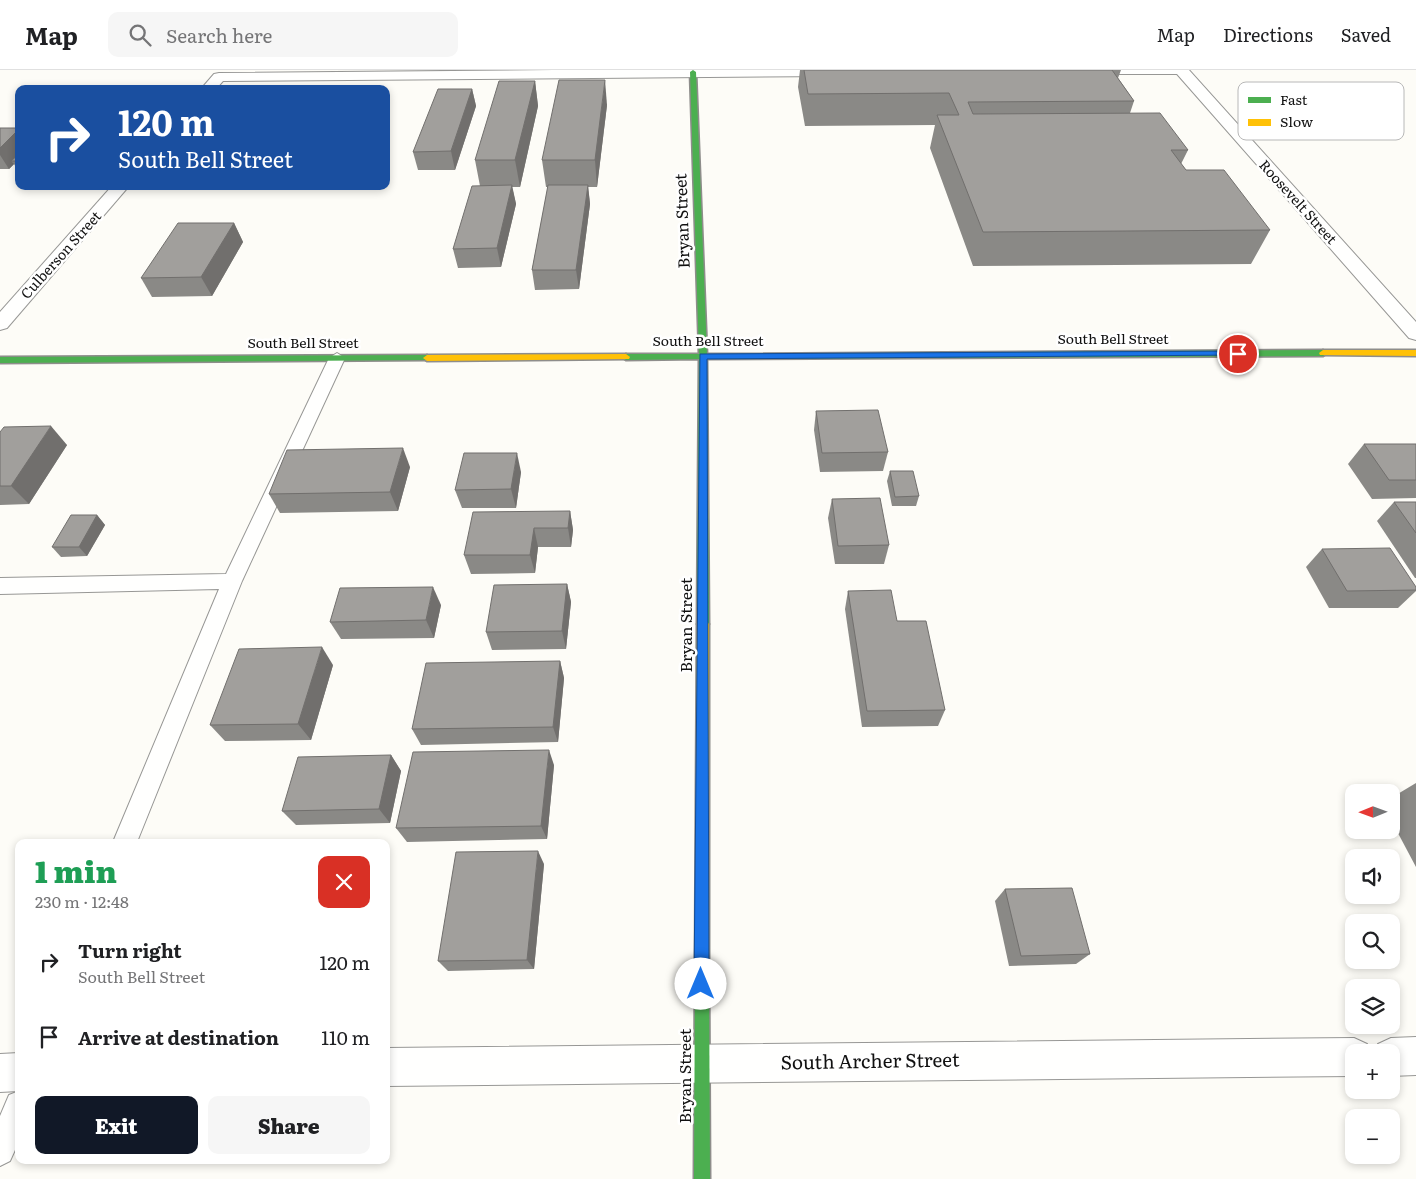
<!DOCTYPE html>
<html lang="en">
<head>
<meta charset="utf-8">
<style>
  body { margin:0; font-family:Literata,serif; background:#f6f6f6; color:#202124; height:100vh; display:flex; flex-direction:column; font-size:19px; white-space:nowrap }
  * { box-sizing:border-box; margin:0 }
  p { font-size:16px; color:#757577 }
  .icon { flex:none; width:28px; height:28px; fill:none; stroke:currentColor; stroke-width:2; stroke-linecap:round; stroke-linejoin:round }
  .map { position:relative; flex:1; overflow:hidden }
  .sheet { position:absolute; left:15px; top:769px; width:375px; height:325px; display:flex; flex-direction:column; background:#fff; border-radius:10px; box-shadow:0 2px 8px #0003 }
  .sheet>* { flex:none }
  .hud { position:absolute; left:15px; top:15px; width:375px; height:105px; border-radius:10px; box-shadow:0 2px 8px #0003; background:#1a4fa0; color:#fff; overflow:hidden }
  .needle { width:32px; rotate:269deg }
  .tools { position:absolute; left:1345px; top:714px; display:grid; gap:10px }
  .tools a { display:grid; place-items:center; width:55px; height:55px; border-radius:10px; background:#fff; box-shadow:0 2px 8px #0003; font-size:25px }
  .pin { position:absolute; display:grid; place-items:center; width:42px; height:42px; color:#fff; margin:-21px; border:2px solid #fff; border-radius:50%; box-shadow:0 1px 5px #0007 }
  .me { position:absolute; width:55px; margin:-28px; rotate:0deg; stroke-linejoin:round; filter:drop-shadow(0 0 4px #0008) }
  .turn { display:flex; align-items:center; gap:18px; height:105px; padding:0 20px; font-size:22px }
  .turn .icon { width:65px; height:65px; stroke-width:2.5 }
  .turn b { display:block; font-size:35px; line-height:42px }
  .round { display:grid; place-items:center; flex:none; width:52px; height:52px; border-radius:10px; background:#f6f6f6 }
  .head { display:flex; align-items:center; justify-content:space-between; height:85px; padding:0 20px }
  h1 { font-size:30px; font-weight:800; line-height:38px; color:#1e9e55 }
  .primary-button { display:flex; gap:10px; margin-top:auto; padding:10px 20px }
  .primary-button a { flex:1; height:58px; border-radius:10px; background:#111827; color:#fff; font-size:20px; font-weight:800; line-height:58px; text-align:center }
  .primary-button a+a { background:#f6f6f6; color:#202124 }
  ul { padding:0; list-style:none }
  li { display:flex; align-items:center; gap:15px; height:75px; padding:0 20px }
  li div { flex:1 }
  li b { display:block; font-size:19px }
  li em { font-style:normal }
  header { display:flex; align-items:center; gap:30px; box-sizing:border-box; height:70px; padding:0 25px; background:#fff; border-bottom:1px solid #e0e0e0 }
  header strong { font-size:24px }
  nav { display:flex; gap:28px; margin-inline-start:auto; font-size:18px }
  .search { width:350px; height:45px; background:#f6f6f6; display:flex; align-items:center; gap:12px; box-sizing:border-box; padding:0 18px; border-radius:10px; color:#757577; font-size:19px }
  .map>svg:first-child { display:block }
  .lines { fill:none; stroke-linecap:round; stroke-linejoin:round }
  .lane-casing { stroke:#979795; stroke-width:2 }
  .street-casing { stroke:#979795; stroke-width:2 }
  .fast-casing { stroke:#8e8d8b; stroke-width:3 }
  .slow-casing { stroke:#8e8d8b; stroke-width:3 }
  .lane { fill:#fffffe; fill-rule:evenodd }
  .street { fill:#fffffe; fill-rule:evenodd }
  .fast { fill:#4caf50; fill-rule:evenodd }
  .slow { fill:#ffc107; fill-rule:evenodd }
  .wall { fill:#8a8986 }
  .shaded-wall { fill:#716f6d }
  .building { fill:#a19f9c; stroke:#716f6d }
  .route { fill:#1a73e8; stroke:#114b97 }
  .labels { text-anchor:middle; stroke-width:5; stroke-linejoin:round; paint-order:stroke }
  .far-street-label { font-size:14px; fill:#111; stroke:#fff }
  .street-label { font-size:16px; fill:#111; stroke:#fff }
  .near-street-label { font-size:19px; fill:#111; stroke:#fff }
  .key { fill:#fff; stroke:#b8b8b8; stroke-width:1 }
  .key-label { font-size:14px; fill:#111 }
</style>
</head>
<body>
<header>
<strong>Map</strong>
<div class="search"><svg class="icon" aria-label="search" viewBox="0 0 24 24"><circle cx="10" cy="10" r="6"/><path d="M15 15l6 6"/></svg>Search here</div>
<nav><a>Map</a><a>Directions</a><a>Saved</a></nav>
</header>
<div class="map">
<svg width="1416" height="1109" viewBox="0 0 1416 1109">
  <rect width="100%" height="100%" fill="#fdfcf7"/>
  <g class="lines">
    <g class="lane-casing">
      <g id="lane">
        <path d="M337 283 345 288 242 511 137 772H113L219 519 0 524V508L226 504 329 288Z"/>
        <path d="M19 1021V1071L10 1091 0 1096V1046L9 1025Z"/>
      </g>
    </g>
    <g class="street-casing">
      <g id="street">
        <path d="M554 0H842L843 2 836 6 223 11 216 19H201L214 4 219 3Z"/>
        <path d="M1077 0H1189L1416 252V270L1409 268 1177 4H1084Z"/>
        <path d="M112 116H129L7 258 0 260V242Z"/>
        <path d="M1416 967V1005L1391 1006V982H1374L1378 974 1391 968Z"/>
        <path d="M1354 968 1367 974 1371 982H1354V1006L386 1016V978Z"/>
        <path d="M19 983V1021L0 1022V984Z"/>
      </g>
    </g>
    <g class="fast-casing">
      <g id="fast">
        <path d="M693 0 696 2 707 284 1323 280 1327 283 1323 286 707 289 709 554 707 557H699L697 554 699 289 626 290 622 287 626 284H699L690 2Z"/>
        <path d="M427 285 431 288 430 290 0 293V287Z"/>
        <path d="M702 893 707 895 709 900 710 1109H694L695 900 697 895Z"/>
      </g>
    </g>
    <g class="slow-casing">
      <g id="slow">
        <path d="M1323 280H1416V286L1320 285 1319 283Z"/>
        <path d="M626 284 630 287 629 289 427 291 423 288 427 285Z"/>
        <path d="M703 549 707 551 709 554V900L707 905 702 907 697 905 695 900 697 554 699 551Z"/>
      </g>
    </g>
    <use href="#lane" class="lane"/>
    <use href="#street" class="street"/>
    <use href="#fast" class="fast"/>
    <use href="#slow" class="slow"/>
  </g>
  <g class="wall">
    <path d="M800 0H1121L1118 8 1134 31 1130 43 1188 80 1181 94 1186 100 1270 160 1251 194 973 196 930 78 935 55 805 56 798 17Z"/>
    <path d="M535 11 538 36 520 117H512L516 134 501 197 458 198 453 179 480 116 475 90Z"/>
    <path d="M472 19 476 36 455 100H418L413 82Z"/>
    <path d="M607 35 597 117H588L590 134 579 219 535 220 532 200 548 117H546L542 90Z"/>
    <path d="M0 58H19V102L14 94 9 99H0Z"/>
    <path d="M234 153 243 172 212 226 152 227 141 208Z"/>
    <path d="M816 341 888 382 883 401 820 402 814 360Z"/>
    <path d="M0 362 67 375 29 434 0 435Z"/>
    <path d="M1364 374H1416V428L1372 429 1348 394Z"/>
    <path d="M410 397 398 441 280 443 269 424Z"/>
    <path d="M890 401 919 426 916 436H892L887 411Z"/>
    <path d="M521 402 516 438H462L455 420Z"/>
    <path d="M832 429 889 475 884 494H835L828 448Z"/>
    <path d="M1394 432H1416V508H1415L1377 451Z"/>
    <path d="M570 441 573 460 571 477H538L535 503 471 504 464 485Z"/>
    <path d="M97 445 105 455 87 486 61 487 52 477Z"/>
    <path d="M1322 479 1416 520V521L1398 538H1329L1306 497Z"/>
    <path d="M567 514 571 532 566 579 492 580 486 562Z"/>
    <path d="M848 521 897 551 945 640 938 656 862 657 845 539Z"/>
    <path d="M441 535 434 568 341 569 330 552Z"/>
    <path d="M560 591 564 608 558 672 421 675 412 659Z"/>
    <path d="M333 595 311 670 225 671 210 655Z"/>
    <path d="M391 685 401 701 390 753 296 755 282 741Z"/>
    <path d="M554 695 547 769 407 772 396 758Z"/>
    <path d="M1416 713V797L1391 750V728Z"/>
    <path d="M544 794 534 899 448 901 438 891Z"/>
    <path d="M1005 819 1090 884 1076 894 1009 896 995 831Z"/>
  </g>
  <g class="shaded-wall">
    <path d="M605 10 607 35 597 117 595 90Z"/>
    <path d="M535 11 538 36 520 117 515 90Z"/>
    <path d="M472 19 476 36 455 100 451 81Z"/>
    <path d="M19 59V89L11 91 14 94 9 99 0 85V78Z"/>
    <path d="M512 115 516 134 501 197 497 178Z"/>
    <path d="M588 115 590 134 579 219 576 200Z"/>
    <path d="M234 153 243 172 212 226 201 207Z"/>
    <path d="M51 356 67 375 29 434 11 416Z"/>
    <path d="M403 378 410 397 398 441 390 422Z"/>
    <path d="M517 383 521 402 516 438 511 419Z"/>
    <path d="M570 441 573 460 571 477 568 458Z"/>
    <path d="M97 445 105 455 87 486 79 477Z"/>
    <path d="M534 458 538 477 535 503 530 485Z"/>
    <path d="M567 514 571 532 566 579 562 561Z"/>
    <path d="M433 517 441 535 434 568 426 550Z"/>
    <path d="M322 577 333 595 311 670 298 654Z"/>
    <path d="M560 591 564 608 558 672 553 657Z"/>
    <path d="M549 680 554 695 547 769 541 756Z"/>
    <path d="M391 685 401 701 390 753 379 739Z"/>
    <path d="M538 781 544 794 534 899 527 890Z"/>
  </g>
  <g class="building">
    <path d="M804 0H1112L1134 31 968 32 973 44 1160 43 1188 80H1171L1186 100H1224L1270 160 983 162 937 45H959L949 23 808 24Z"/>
    <path d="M559 10H605L595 90H542Z"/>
    <path d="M499 11H535L515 90H475Z"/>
    <path d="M438 19H472L451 81 413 82Z"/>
    <path d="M0 58H19V59L0 78Z"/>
    <path d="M19 84V91H11Z"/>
    <path d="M512 115 497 178 453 179 472 116Z"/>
    <path d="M548 115H588L576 200H532Z"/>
    <path d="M178 153H234L201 207 141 208Z"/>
    <path d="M878 340 888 382 822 383 816 341Z"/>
    <path d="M51 356 11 416H0V362L4 357Z"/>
    <path d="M1364 374H1416V410H1389Z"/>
    <path d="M403 378 390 422 269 424 287 380Z"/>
    <path d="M464 383H517L511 419 455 420Z"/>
    <path d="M890 401H913L919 426 895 427Z"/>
    <path d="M880 428 889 475 838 476 832 429Z"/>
    <path d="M1394 432H1416V463Z"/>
    <path d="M570 441 568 458H534L530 485H464L473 442Z"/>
    <path d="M71 445H97L79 477H52Z"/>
    <path d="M1390 478 1416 517V520L1347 521 1322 479Z"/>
    <path d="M567 514 562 561 486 562 494 515Z"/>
    <path d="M433 517 426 550 330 552 340 518Z"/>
    <path d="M891 520 897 551H926L945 640 867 641 848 521Z"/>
    <path d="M322 577 298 654 210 655 239 579Z"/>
    <path d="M560 591 553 657 412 659 426 593Z"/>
    <path d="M549 680 541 756 396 758 413 682Z"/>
    <path d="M391 685 379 739 282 741 298 687Z"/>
    <path d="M538 781 527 890 438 891 456 782Z"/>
    <path d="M1072 818 1090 884 1021 886 1005 819Z"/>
  </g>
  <path class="route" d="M1238 281 1241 282V285L707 289 709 914 707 920 701 922 696 920 694 914 700 284Z"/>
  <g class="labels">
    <g class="far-street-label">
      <text transform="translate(1298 132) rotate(48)" y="5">Roosevelt Street</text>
      <text transform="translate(61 185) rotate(-48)" y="5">Culberson Street</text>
      <text x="1113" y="274">South Bell Street</text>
      <text x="708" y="276">South Bell Street</text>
      <text x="303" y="278">South Bell Street</text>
    </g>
    <g class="street-label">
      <text transform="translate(682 151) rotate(-92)" y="6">Bryan Street</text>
      <text transform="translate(686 555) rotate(-90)" y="6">Bryan Street</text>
      <text transform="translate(685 1006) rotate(-90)" y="6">Bryan Street</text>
    </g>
    <g class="near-street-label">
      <text transform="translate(870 991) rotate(-1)" y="7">South Archer Street</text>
    </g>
  </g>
  <rect x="1238" y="12" width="166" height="58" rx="8" class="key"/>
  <rect x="1248" y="27" width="23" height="6" fill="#4caf50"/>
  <rect x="1248" y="49" width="23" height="7" fill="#ffc107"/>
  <g class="key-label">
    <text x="1280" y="35">Fast</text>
    <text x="1280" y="57">Slow</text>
  </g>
</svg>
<div class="tools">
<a><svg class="needle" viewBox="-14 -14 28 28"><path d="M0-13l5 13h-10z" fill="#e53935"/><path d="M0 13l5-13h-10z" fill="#757577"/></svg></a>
<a><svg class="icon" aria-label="sound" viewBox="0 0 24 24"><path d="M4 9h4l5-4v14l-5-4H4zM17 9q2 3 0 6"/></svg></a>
<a><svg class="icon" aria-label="search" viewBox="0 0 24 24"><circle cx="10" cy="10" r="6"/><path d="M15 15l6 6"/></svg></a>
<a><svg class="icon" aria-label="layers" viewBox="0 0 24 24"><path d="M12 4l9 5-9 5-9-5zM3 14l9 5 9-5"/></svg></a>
<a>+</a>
<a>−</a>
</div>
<div class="pin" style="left:1238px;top:284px;background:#d93025"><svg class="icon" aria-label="arrive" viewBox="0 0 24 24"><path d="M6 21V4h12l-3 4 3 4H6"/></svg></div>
<svg class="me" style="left:701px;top:914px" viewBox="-20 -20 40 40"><circle r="19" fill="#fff"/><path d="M0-13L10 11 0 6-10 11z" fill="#1a73e8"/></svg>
<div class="hud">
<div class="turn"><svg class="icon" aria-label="right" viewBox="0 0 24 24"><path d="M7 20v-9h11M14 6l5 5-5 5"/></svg><div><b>120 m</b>South Bell Street</div></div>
</div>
<section class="sheet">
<div class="head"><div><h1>1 min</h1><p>230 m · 12:48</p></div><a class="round" style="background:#d93025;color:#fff"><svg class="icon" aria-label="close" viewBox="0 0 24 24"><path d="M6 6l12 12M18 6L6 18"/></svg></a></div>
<ul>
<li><svg class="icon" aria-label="right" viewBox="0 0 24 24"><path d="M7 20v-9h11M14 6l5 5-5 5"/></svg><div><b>Turn right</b><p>South Bell Street</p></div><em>120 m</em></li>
<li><svg class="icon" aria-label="arrive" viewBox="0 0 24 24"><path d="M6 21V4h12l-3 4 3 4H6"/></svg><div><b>Arrive at destination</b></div><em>110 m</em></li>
</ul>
<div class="primary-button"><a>Exit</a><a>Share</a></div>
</section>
</div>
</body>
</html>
